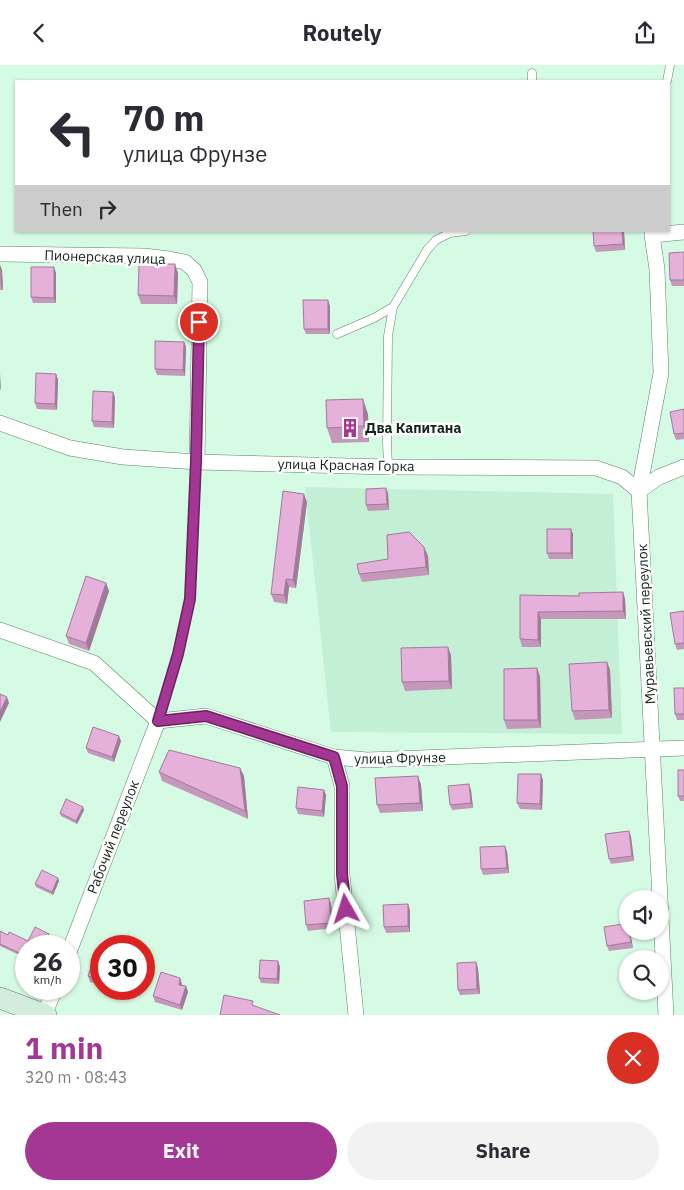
<!DOCTYPE html>
<html lang="en">
<head>
<meta charset="utf-8">
<style>
  body { margin:0; font-family:"IBM Plex Sans",sans-serif; background:#f2f2f3; color:#2b2b33; height:100vh; display:flex; flex-direction:column; font-size:19px; white-space:nowrap }
  * { box-sizing:border-box; margin:0 }
  p { font-size:16px; color:#7c7c81 }
  .icon { flex:none; width:28px; height:28px; fill:none; stroke:currentColor; stroke-width:2; stroke-linecap:round; stroke-linejoin:round }
  .map { position:relative; height:950px; overflow:hidden }
  .drawer { display:flex; flex-direction:column; background:#fff; flex:1 }
  .drawer>* { flex:none }
  .guide { position:absolute; left:15px; top:15px; width:655px; height:152px; border-radius:0px; box-shadow:0 1px 4px #0004; background:#fff; color:#2b2b33; overflow:hidden }
  .tools { position:absolute; left:619px; top:825px; display:grid; gap:10px }
  .tools a { display:grid; place-items:center; width:50px; height:50px; border-radius:50%; background:#fff; box-shadow:0 1px 4px #0004; font-size:25px }
  .speed { position:absolute; left:15px; top:870px; display:flex; gap:10px; font-size:25px; font-weight:700; text-align:center }
  .speed>* { display:grid; place-content:center; width:65px; height:65px; border-radius:50%; background:#fff; box-shadow:0 1px 4px #0004; line-height:1 }
  .speed small { font-size:12px; font-weight:400 }
  .speed .limit { border:8px solid #d22; background:#fff; color:#111 }
  .pin { position:absolute; display:grid; place-items:center; width:42px; height:42px; color:#fff; margin:-21px; border:2px solid #fff; border-radius:50%; box-shadow:0 1px 5px #0007 }
  .me { position:absolute; width:55px; margin:-28px; rotate:354deg; stroke-linejoin:round; filter:drop-shadow(0 0 4px #0008) }
  .turn { display:flex; align-items:center; gap:18px; height:105px; padding:0 25px; font-size:22px }
  .turn .icon { width:65px; height:65px; stroke-width:2.5 }
  .turn b { display:block; font-size:35px; line-height:42px }
  .then { display:flex; align-items:center; height:48px; padding:0 25px; background:#0003; gap:10px; font-size:19px }
  .round { display:grid; place-items:center; flex:none; width:52px; height:52px; border-radius:26px; background:#f2f2f3 }
  .summary { display:flex; align-items:center; justify-content:space-between; height:85px; padding:0 25px }
  h1 { font-size:30px; font-weight:800; line-height:38px; color:#a43694 }
  .cta { display:flex; gap:10px; margin-top:auto; padding:10px 25px }
  .cta a { flex:1; height:58px; border-radius:30px; background:#a43694; color:#fff; font-size:20px; font-weight:800; line-height:58px; text-align:center }
  .cta a+a { background:#f2f2f3; color:#2b2b33 }
  header { display:flex; justify-content:space-between; align-items:center; height:65px; padding:0 25px; background:#fff; font-size:22px; font-weight:800 }
  .map>svg:first-child { display:block }
  .built { fill:#c3f0d4 }
  .lines { fill:none; stroke-linecap:round; stroke-linejoin:round }
  .lane-casing { stroke:#5f806c; stroke-width:9 }
  .street-casing { stroke:#5f806c; stroke-width:16 }
  .secondary-casing { stroke:#5f806c; stroke-width:22 }
  .lane { stroke:#fff; stroke-width:8 }
  .street { stroke:#fff; stroke-width:15 }
  .secondary { stroke:#d2ecdd; stroke-width:21 }
  .wall { fill:#c597bb }
  .shaded-wall { fill:#a07b99 }
  .building { fill:#e5b0da; stroke:#a07b99 }
  .route-casing { stroke:#6b2360; stroke-width:12 }
  .route { stroke:#a43694; stroke-width:9 }
  .labels { text-anchor:middle; stroke-width:5; stroke-linejoin:round; paint-order:stroke }
  .street-label { font-size:14px; fill:#16241c; stroke:#fff }
  .poi-label { font-size:14px; font-weight:bold; fill:#16241c; stroke:#fff; text-anchor:start }
</style>
</head>
<body>
<header><svg class="icon" aria-label="back" viewBox="0 0 24 24"><path d="M15 5l-7 7 7 7"/></svg>Routely<svg class="icon" aria-label="share" viewBox="0 0 24 24"><path d="M12 15V3M7 8l5-5 5 5M5 13v7h14v-7"/></svg></header>
<div class="map">
<svg width="684" height="950" viewBox="0 0 684 950">
  <rect width="100%" height="100%" fill="#d6fbe4"/>
  <path class="built" d="M305 422 613 429 622 669 331 667Z"/>
  <g class="lines">
    <g class="lane-casing">
      <g id="lane">
        <path d="M532 16V8"/>
        <path d="M667 16 670 0"/>
        <path d="M337 269 374 253 393 242"/>
        <path d="M388 402 387 377 388 271 393 242 427 185 436 175 450 168 466 166"/>
        <path d="M158 656 178 589 190 534 197 397"/>
      </g>
    </g>
    <g class="street-casing">
      <g id="street">
        <path d="M0 189 144 191 169 194 185 197 194 205 200 217 197 397"/>
        <path d="M0 358 70 383 123 392 197 397 388 402 596 403 622 412 639 426 659 412 684 402"/>
        <path d="M0 565 94 598 158 656 206 651 334 692 367 695 684 683"/>
        <path d="M334 692 342 721V809L356 950"/>
        <path d="M69 887 158 656"/>
        <path d="M44 950 55 924"/>
        <path d="M666 950 639 426 661 308 657 204 652 170 684 167"/>
      </g>
    </g>
    <g class="secondary-casing">
      <path id="secondary" d="M0 933 46 950"/>
    </g>
    <use href="#lane" class="lane"/>
    <use href="#street" class="street"/>
    <use href="#secondary" class="secondary"/>
  </g>
  <g class="wall">
    <path d="M624 166 625 185 596 187 594 181Z"/>
    <path d="M684 187V221H672L670 215Z"/>
    <path d="M0 200 2 205 3 225H0Z"/>
    <path d="M56 208V238H33L31 232Z"/>
    <path d="M178 208 177 239H141L138 230Z"/>
    <path d="M330 241V269H306L304 264Z"/>
    <path d="M184 277 186 282 185 311 157 310 155 304Z"/>
    <path d="M56 309 58 315 57 345 37 344 35 338Z"/>
    <path d="M115 332 114 363 94 362 92 356Z"/>
    <path d="M684 344V374L676 375 674 369Z"/>
    <path d="M368 349 369 377 332 378 327 363Z"/>
    <path d="M388 428 389 445 368 446 366 440Z"/>
    <path d="M307 437 296 523 289 522 287 539 274 537 271 529Z"/>
    <path d="M573 469V494H549L547 488Z"/>
    <path d="M424 482 428 491 429 510 362 517 359 509Z"/>
    <path d="M106 518 109 526 89 586 69 579 66 571Z"/>
    <path d="M623 527 625 534 626 554H541V582H522L520 574V530L579 531Z"/>
    <path d="M684 546V584L677 585 675 579Z"/>
    <path d="M451 590 452 624 405 626 402 617Z"/>
    <path d="M607 597 610 605 612 653 575 655 572 646Z"/>
    <path d="M540 611 541 663 507 664 504 655Z"/>
    <path d="M684 623V655H677L675 649Z"/>
    <path d="M121 676 114 697 88 688 86 683Z"/>
    <path d="M240 703 244 711 248 754 162 716 159 707Z"/>
    <path d="M684 705V736H680L678 731Z"/>
    <path d="M418 711 421 720 423 746 380 748 377 740Z"/>
    <path d="M543 715 542 745 520 744 517 738Z"/>
    <path d="M324 725 326 730 324 752 298 749 296 743Z"/>
    <path d="M471 725 473 743 452 745 450 740Z"/>
    <path d="M83 742 84 745 77 759 61 751 60 748Z"/>
    <path d="M629 766 631 772 634 796 611 799 609 794Z"/>
    <path d="M507 786 509 808 483 810 481 804Z"/>
    <path d="M58 813 59 816 53 830 36 822 35 819Z"/>
    <path d="M329 833 331 839 333 863 308 866 306 860Z"/>
    <path d="M410 845V867L386 868 384 862Z"/>
    <path d="M628 858 633 883 609 886 607 881Z"/>
    <path d="M0 866 8 870 28 876 50 872 46 881H26V893L0 881Z"/>
    <path d="M101 885V920L90 917 88 911Z"/>
    <path d="M278 896 280 902 279 919 261 918 259 913Z"/>
    <path d="M476 897 478 903 480 929 460 930 458 925Z"/>
    <path d="M180 913 182 921H186L188 927 182 945 155 937 153 931Z"/>
  </g>
  <g class="shaded-wall">
    <path d="M622 166H624L625 185 623 179Z"/>
    <path d="M175 199 178 208 177 239 174 231Z"/>
    <path d="M0 200 2 205 3 225 1 219Z"/>
    <path d="M54 202 56 208V238L54 233Z"/>
    <path d="M328 235 330 241V269L328 264Z"/>
    <path d="M184 277 186 282 185 311 183 305Z"/>
    <path d="M0 308 1 326 0 323Z"/>
    <path d="M56 309 58 315 57 345 55 339Z"/>
    <path d="M113 327 115 332 114 363 112 357Z"/>
    <path d="M363 334 368 349 369 377 364 361Z"/>
    <path d="M386 423 388 428 389 445 387 439Z"/>
    <path d="M304 429 307 437 296 523 293 515Z"/>
    <path d="M571 464 573 469V494L571 488Z"/>
    <path d="M424 482 428 491 429 510 426 502Z"/>
    <path d="M286 514 289 522 287 539 284 530Z"/>
    <path d="M106 518 109 526 89 586 86 578Z"/>
    <path d="M623 527 625 534 626 554 623 546Z"/>
    <path d="M538 547 541 554V582L538 575Z"/>
    <path d="M448 582 451 590 452 624 449 616Z"/>
    <path d="M607 597 610 605 612 653 609 645Z"/>
    <path d="M537 603 540 611 541 663 538 655Z"/>
    <path d="M7 632 9 638 0 657V647Z"/>
    <path d="M119 671 121 676 114 697 112 692Z"/>
    <path d="M240 703 244 711 248 754 245 746Z"/>
    <path d="M541 709 543 715 542 745 540 739Z"/>
    <path d="M418 711 421 720 423 746 420 738Z"/>
    <path d="M469 719 471 725 473 743 471 738Z"/>
    <path d="M324 725 326 730 324 752 322 746Z"/>
    <path d="M83 742 84 745 77 759 76 756Z"/>
    <path d="M629 766 631 772 634 796 632 791Z"/>
    <path d="M505 781 507 786 509 808 507 803Z"/>
    <path d="M58 813 59 816 53 830 52 827Z"/>
    <path d="M329 833 331 839 333 863 331 858Z"/>
    <path d="M408 839 410 845V867L408 861Z"/>
    <path d="M629 866H630L633 883 631 877Z"/>
    <path d="M49 869 50 872 46 881H44Z"/>
    <path d="M278 896 280 902 279 919 277 914Z"/>
    <path d="M476 897 478 903 480 929 477 924Z"/>
    <path d="M180 913 182 919 181 926 179 920Z"/>
    <path d="M186 921 188 927 182 945 180 940Z"/>
  </g>
  <g class="building">
    <path d="M593 166H622L623 179 594 181Z"/>
    <path d="M684 187V215H670L669 188Z"/>
    <path d="M139 199H175L174 231 138 230Z"/>
    <path d="M31 202H54V233L31 232Z"/>
    <path d="M303 235H328V264H304Z"/>
    <path d="M155 276 184 277 183 305 155 304Z"/>
    <path d="M36 308 56 309 55 339 35 338Z"/>
    <path d="M93 326 113 327 112 357 92 356Z"/>
    <path d="M363 334 364 361 327 363 326 335Z"/>
    <path d="M684 344V368L674 369 670 347Z"/>
    <path d="M386 423 387 439 366 440V424Z"/>
    <path d="M283 426 304 429 293 515 286 514 284 530 271 529Z"/>
    <rect x="547" y="464" width="24" height="24"/>
    <path d="M409 467 424 482 426 502 359 509 357 499 388 494 387 470Z"/>
    <path d="M86 511 106 518 86 578 66 571Z"/>
    <path d="M623 527V546L538 547V575L520 574V530L579 531V528Z"/>
    <path d="M684 546V578L675 579 670 548Z"/>
    <path d="M448 582 449 616 402 617 401 583Z"/>
    <path d="M607 597 609 645 572 646 569 599Z"/>
    <path d="M537 603 538 655H504V604Z"/>
    <path d="M674 623H684V649H675Z"/>
    <path d="M0 629 7 632 0 647Z"/>
    <path d="M93 662 119 671 112 692 86 683Z"/>
    <path d="M169 685 240 703 245 746 159 707Z"/>
    <rect x="678" y="705" width="6" height="26"/>
    <path d="M518 709H541L540 739 517 738Z"/>
    <path d="M418 711 420 738 377 740 375 713Z"/>
    <path d="M469 719 471 738 450 740 448 721Z"/>
    <path d="M298 722 324 725 322 746 296 743Z"/>
    <path d="M66 734 83 742 76 756 60 748Z"/>
    <path d="M629 766 632 791 609 794 605 769Z"/>
    <path d="M505 781 507 803 481 804 480 782Z"/>
    <path d="M42 805 58 813 52 827 35 819Z"/>
    <path d="M329 833 331 858 306 860 304 836Z"/>
    <path d="M408 839V861L384 862 383 840Z"/>
    <path d="M628 858V866H629L631 877 607 881 604 862Z"/>
    <path d="M35 862 49 869 44 881H26V891L0 879V866L8 870 9 867 28 876Z"/>
    <path d="M97 884 101 885V915L88 911Z"/>
    <path d="M260 895 278 896 277 914 259 913Z"/>
    <path d="M476 897 477 924 458 925 457 898Z"/>
    <path d="M161 907 180 913 179 920 186 921 180 940 153 931Z"/>
    <path d="M224 930 253 936 252 940 280 950H220Z"/>
  </g>
  <g class="lines">
    <g class="route-casing">
      <path id="route" d="M199 257 196 396 190 534 178 589 158 656 206 651 334 692 342 721V809L346 844"/>
    </g>
    <use href="#route" class="route"/>
  </g>
  <defs>
    <g id="building-bare" transform="scale(1.5)"><path d="M-4-6H4V6H1V3H-1V6H-4ZM-2.5-4.3h1.7v1.8h-1.7ZM.8-4.3h1.7v1.8H.8ZM-2.5-1h1.7V.8h-1.7ZM.8-1h1.7V.8H.8Z" fill="#a43694" stroke="#fff" stroke-width="2.5" paint-order="stroke"/></g>
  </defs>
  <g fill-rule="evenodd">
    <use href="#building-bare" x="350" y="363"/>
  </g>
  <g class="labels">
    <g class="street-label">
      <text transform="translate(105 192) rotate(2)" y="5">Пионерская улица</text>
      <text transform="translate(346 400) rotate(1)" y="5">улица Красная Горка</text>
      <text transform="translate(646 559) rotate(-93)" y="5">Муравьевский переулок</text>
      <text transform="translate(400 693) rotate(-1)" y="5">улица Фрунзе</text>
      <text transform="translate(113 772) rotate(-69)" y="5">Рабочий переулок</text>
    </g>
    <g class="poi-label">
      <text x="365" y="368">Два Капитана</text>
    </g>
  </g>
</svg>
<div class="tools">
<a><svg class="icon" aria-label="sound" viewBox="0 0 24 24"><path d="M4 9h4l5-4v14l-5-4H4zM17 9q2 3 0 6"/></svg></a>
<a><svg class="icon" aria-label="search" viewBox="0 0 24 24"><circle cx="10" cy="10" r="6"/><path d="M15 15l6 6"/></svg></a>
</div>
<div class="speed"><div>26<small>km/h</small></div><div class="limit">30</div></div>
<div class="pin" style="left:199px;top:257px;background:#d93025"><svg class="icon" aria-label="arrive" viewBox="0 0 24 24"><path d="M6 21V4h12l-3 4 3 4H6"/></svg></div>
<svg class="me" style="left:346px;top:844px" viewBox="-20 -20 40 40"><path d="M0-17L14 15 0 8-14 15z" fill="#a43694" stroke="#fff" stroke-width="4"/></svg>
<div class="guide">
<div class="turn"><svg class="icon" aria-label="left" viewBox="0 0 24 24"><path d="M17 20v-9H6M10 6l-5 5 5 5"/></svg><div><b>70 m</b>улица Фрунзе</div></div>
<div class="then">Then<svg class="icon" aria-label="right" viewBox="0 0 24 24"><path d="M7 20v-9h11M14 6l5 5-5 5"/></svg></div>
</div>
</div>
<section class="drawer">
<div class="summary"><div><h1>1 min</h1><p>320 m · 08:43</p></div><a class="round" style="background:#d93025;color:#fff"><svg class="icon" aria-label="close" viewBox="0 0 24 24"><path d="M6 6l12 12M18 6L6 18"/></svg></a></div>
<div class="cta"><a>Exit</a><a>Share</a></div>
</section>
</body>
</html>
